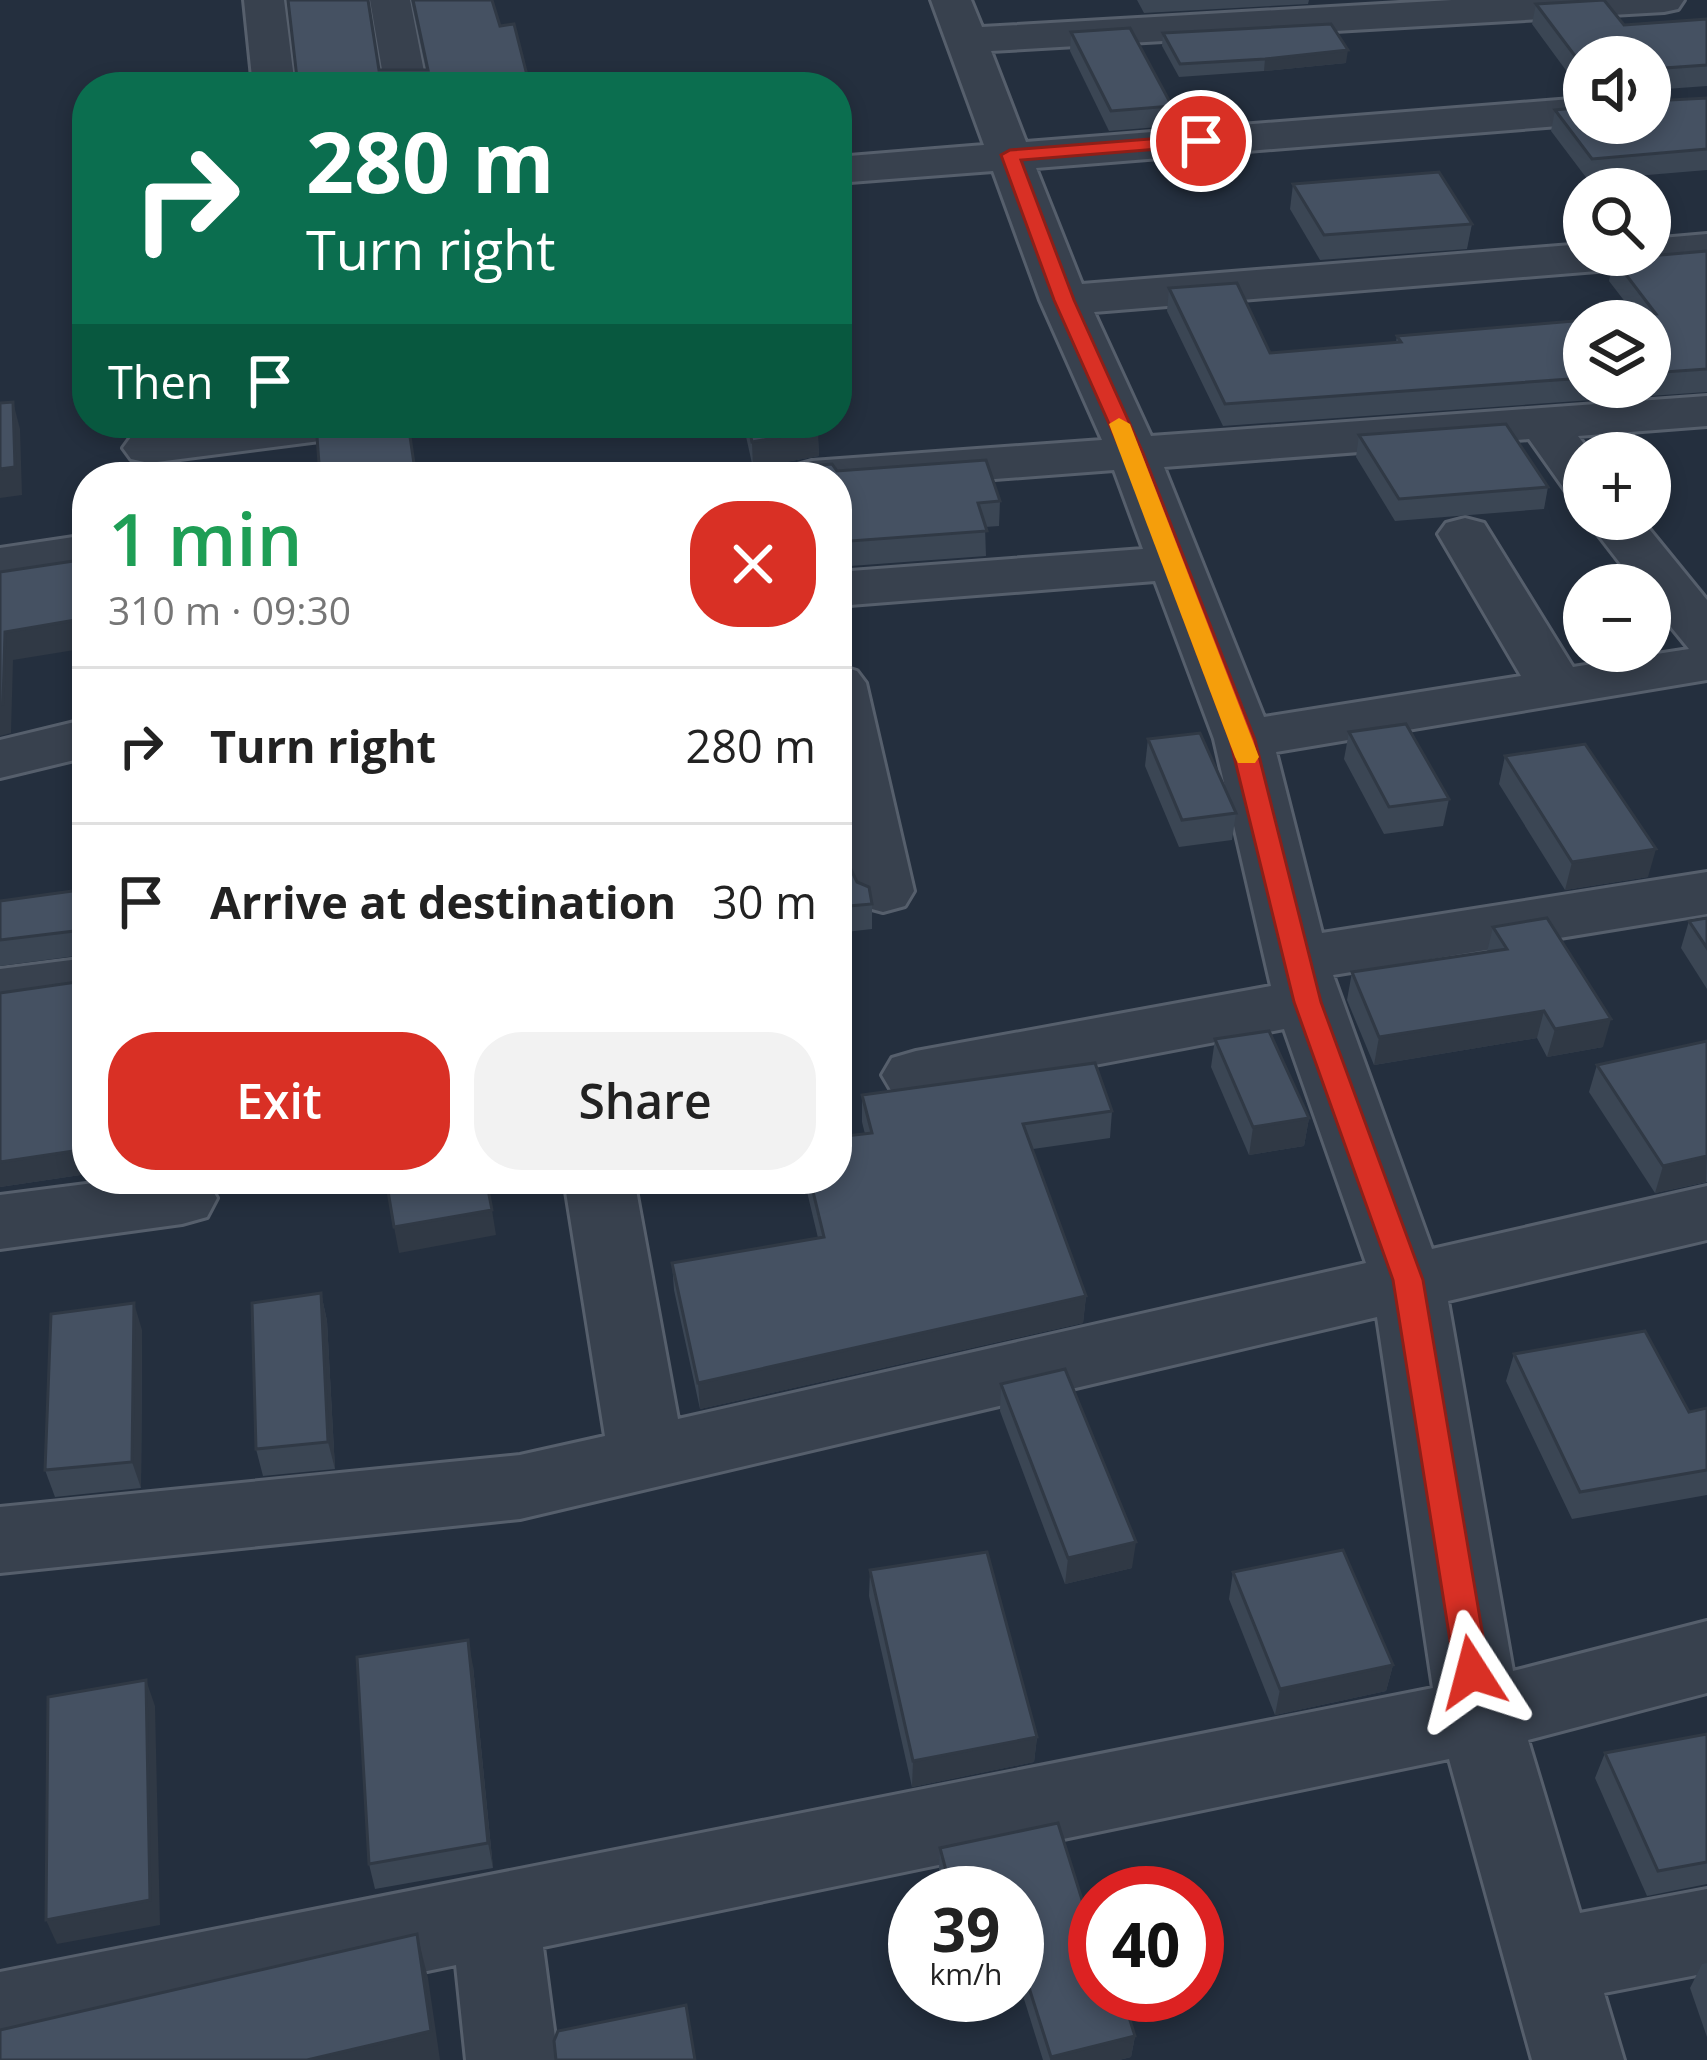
<!DOCTYPE html>
<html lang="en">
<head>
<meta charset="utf-8">
<style>
  body { margin:0; font-family:"Open Sans",sans-serif; background:#f2f2f2; color:#222; height:100vh; display:flex; flex-direction:column; font-size:45px; white-space:nowrap }
  * { box-sizing:border-box; margin:0 }
  p { font-size:39px; color:#767676 }
  .icon { flex:none; width:66px; height:66px; fill:none; stroke:currentColor; stroke-width:2; stroke-linecap:round; stroke-linejoin:round }
  .map { position:relative; flex:1; overflow:hidden }
  .details { position:absolute; left:72px; top:462px; width:780px; height:732px; display:flex; flex-direction:column; background:#fff; border-radius:48px; box-shadow:0 6px 18px #0003 }
  .details>* { flex:none }
  .guide { position:absolute; left:72px; top:72px; width:780px; height:366px; border-radius:48px; box-shadow:0 6px 18px #0003; background:#0b6e4f; color:#fff; overflow:hidden }
  .buttons { position:absolute; left:1563px; top:36px; display:grid; gap:24px }
  .buttons a { display:grid; place-items:center; width:108px; height:108px; border-radius:50%; background:#fff; box-shadow:0 6px 18px #0003; font-size:60px }
  .speed { position:absolute; left:888px; top:1866px; display:flex; gap:24px; font-size:60px; font-weight:700; text-align:center }
  .speed>* { display:grid; place-content:center; width:156px; height:156px; border-radius:50%; background:#fff; box-shadow:0 6px 18px #0003; line-height:1 }
  .speed small { font-size:30px; font-weight:400 }
  .speed .limit { border:18px solid #d22; background:#fff; color:#111 }
  .pin { position:absolute; display:grid; place-items:center; width:102px; height:102px; color:#fff; margin:-51px; border:6px solid #fff; border-radius:50%; box-shadow:0 3px 12px #0007 }
  .me { position:absolute; width:132px; margin:-66px; rotate:351deg; stroke-linejoin:round; filter:drop-shadow(0 0 9px #0008) }
  .turn { display:flex; align-items:center; gap:42px; height:252px; padding:0 36px; font-size:54px }
  .turn .icon { width:156px; height:156px; stroke-width:2.5 }
  .turn b { display:block; font-size:84px; line-height:102px }
  .then { display:flex; align-items:center; height:114px; padding:0 36px; background:#0003; gap:24px; font-size:45px }
  .round { display:grid; place-items:center; flex:none; width:126px; height:126px; border-radius:48px; background:#f2f2f2 }
  .headline { display:flex; align-items:center; justify-content:space-between; height:204px; padding:0 36px }
  h1 { font-size:72px; font-weight:600; line-height:90px; color:#1e9e55 }
  .cta { display:flex; gap:24px; margin-top:auto; padding:24px 36px }
  .cta a { flex:1; height:138px; border-radius:48px; background:#d93025; color:#fff; font-size:48px; font-weight:600; line-height:138px; text-align:center }
  .cta a+a { background:#f2f2f2; color:#222 }
  ul { padding:0; list-style:none }
  li { display:flex; align-items:center; gap:36px; height:156px; padding:0 36px; border-top:3px solid #e0e0e0 }
  li div { flex:1 }
  li b { display:block; font-size:45px }
  li em { font-style:normal }
  .map>svg:first-child { display:block }
  .lines { fill:none; stroke-linecap:round; stroke-linejoin:round }
  .minor-casing { stroke:#565f6c; stroke-width:6 }
  .minor { fill:#38414e; fill-rule:evenodd }
  .wall { fill:#3b4654; fill-rule:evenodd }
  .shaded-wall { fill:#303945 }
  .building { fill:#455162; stroke:#303945; stroke-width:3 }
  .route { fill:#d93025; stroke:#8d1f18; stroke-width:3 }
  .slow { fill:#f59e0b }
</style>
</head>
<body>
<div class="map">
<svg width="1707" height="2060" viewBox="0 0 1707 2060">
  <rect width="100%" height="100%" fill="#242f3e"/>
  <g class="lines">
    <g class="minor-casing">
      <g id="minor">
        <path d="M244 0H284L295 87H253Z"/>
        <path d="M370 0H410L427 87H385Z"/>
        <path d="M931 0H971L982 27 1452 0H1684L1678 9 1664 12 991 51 1026 142 1584 98V123H1588L1584 124 1036 168 1082 284 1584 244V255H1650V239L1707 234V262L1094 312 1151 436 1707 396V426L1578 436 1591 453H1584V495L1565 490 1529 439 1164 467 1264 717 1521 676 1438 534 1446 523 1465 518 1484 523 1573 667 1689 649 1650 601V585H1637L1586 519H1641L1707 600V680L1276 752 1322 933 1707 872V914L1333 975 1432 1249 1707 1186V1240L1448 1301 1513 1671 1707 1621V1693L1528 1740 1580 1913 1707 1889V1973L1604 1993 1624 2060H1532L1449 1759 543 1947 558 2060H466L456 1965 0 2060V1972L1433 1688 1377 1317 520 1519 0 1573V1507L520 1455 605 1436 564 1179H634L678 1419 1366 1263 1284 1029 916 1099 892 1092 882 1075 892 1058 916 1051 1271 986 1214 739 1155 581 837 606V572L1143 549 1114 470 837 491V477H786L794 466 812 461 1102 440 1040 300 993 171 837 183V157L984 145Z"/>
        <path d="M224 423H368L361 434 343 438 149 463 131 459 123 448 131 437Z"/>
        <path d="M87 535V567L0 580V548Z"/>
        <path d="M837 665 857 671 866 683 914 891 905 906 883 912 861 906C823 845 837 735 837 665Z"/>
        <path d="M87 719V757L0 778V740Z"/>
        <path d="M87 958V1002L0 1015V969Z"/>
        <path d="M125 1179H206L217 1198 207 1217 182 1224 0 1249V1195Z"/>
      </g>
    </g>
    <use href="#minor" class="minor"/>
  </g>
  <g class="wall">
    <path d="M411 0H492L500 26 530 87 379 70H426Z"/>
    <path d="M1137 0H1309L1308 4 1144 13Z"/>
    <path d="M1536 4 1624 25 1707 19V86L1652 90V101L1707 98V170L1588 180 1551 131 1555 110 1650 123 1584 57V95L1532 24Z"/>
    <path d="M1071 32 1172 106 1171 126 1109 131 1070 51Z"/>
    <path d="M1163 33 1346 63 1264 71 1179 77 1162 46Z"/>
    <path d="M1293 184 1472 224 1467 249 1320 260 1290 209Z"/>
    <path d="M1707 251V392L1223 426 1167 311 1169 288 1270 353 1396 342 1397 336 1636 316 1609 281 1614 259ZM1584 321H1650V387H1584Z"/>
    <path d="M743 423H817L819 456 753 468Z"/>
    <path d="M1359 435 1548 487 1544 509 1395 521 1356 457Z"/>
    <path d="M786 468 837 471 1000 501 999 526 985 527 986 556 837 567V477H787Z"/>
    <path d="M1349 732 1449 799 1443 826 1384 834 1344 759Z"/>
    <path d="M1148 739 1236 813 1232 840 1179 847 1145 766Z"/>
    <path d="M1505 756 1648 877 1565 890 1499 784Z"/>
    <path d="M837 829 845 857 857 882 872 904V929L837 933Z"/>
    <path d="M87 889V1174L0 1187V993L84 981 83 955 0 966V901Z"/>
    <path d="M1707 918V989L1681 948 1689 921Z"/>
    <path d="M1493 927 1603 1047 1547 1057 1537 1038 1374 1065 1347 1000 1352 972 1487 952Z"/>
    <path d="M1215 1039 1309 1118 1304 1146 1249 1155 1211 1067Z"/>
    <path d="M1707 1041V1182L1655 1193 1589 1092 1597 1065Z"/>
    <path d="M862 1095 1112 1111 1110 1138 1033 1149 1086 1296 1083 1323 700 1409 674 1290 672 1263 818 1238 804 1179H837L865 1134 862 1122Z"/>
    <path d="M321 1293 327 1321 335 1469 263 1476 256 1449Z"/>
    <path d="M142 1330 141 1488 55 1497 45 1470Z"/>
    <path d="M1514 1354 1689 1412 1707 1408V1495L1572 1519 1506 1381Z"/>
    <path d="M1001 1384 1132 1568 1065 1584 1000 1411Z"/>
    <path d="M870 1570 1037 1737 1034 1762 912 1787 869 1596Z"/>
    <path d="M1233 1572 1393 1665 1386 1691 1275 1715 1229 1599Z"/>
    <path d="M473 1666 493 1868 375 1889 369 1864Z"/>
    <path d="M1707 1734V1884L1647 1896 1595 1778 1605 1753Z"/>
    <path d="M1058 1823 1095 1941V1995H1122L1135 2036 1131 2057 1119 2060H1043L1024 1999 976 2010 972 1995H1017V1893H945L939 1869 940 1848Z"/>
    <path d="M1707 1963V2037L1690 1988 1702 1964Z"/>
  </g>
  <g class="shaded-wall">
    <path d="M1348 50 1346 63 1264 71 1265 59Z"/>
    <path d="M13 402 20 429 22 495 0 498V469Z"/>
    <path d="M818 430 819 456 753 468 752 442Z"/>
    <path d="M87 618V648L13 660 11 733 0 736V705L5 632Z"/>
    <path d="M1656 849 1648 877 1565 890 1572 862Z"/>
    <path d="M1544 1011 1537 1038 1374 1065 1379 1037Z"/>
    <path d="M1611 1019 1603 1047 1547 1057 1555 1029Z"/>
    <path d="M1309 1118 1304 1146 1249 1155 1253 1127Z"/>
    <path d="M87 1149V1174L0 1187V1162Z"/>
    <path d="M1707 1156 1706 1182 1655 1193 1663 1166Z"/>
    <path d="M492 1210 496 1235 399 1253 394 1227Z"/>
    <path d="M321 1293 327 1321 335 1469 328 1442Z"/>
    <path d="M1086 1296 1083 1323 700 1409 698 1383Z"/>
    <path d="M134 1303 142 1330 141 1488 132 1462Z"/>
    <path d="M1136 1542 1132 1568 1065 1584 1068 1558Z"/>
    <path d="M468 1640 473 1666 493 1868 488 1843Z"/>
    <path d="M1393 1665 1386 1691 1275 1715 1280 1689Z"/>
    <path d="M146 1680 155 1706 160 1925 57 1944 46 1920Z"/>
    <path d="M1037 1737 1034 1762 912 1787 913 1761Z"/>
    <path d="M417 1934 428 1978 440 2060H307Z"/>
    <path d="M1026 1978 1024 1999 976 2010 977 1995H1017V1980Z"/>
    <path d="M1135 2036 1131 2057 1119 2060H1050L1051 2057Z"/>
  </g>
  <g class="building">
    <path d="M288 0H368L379 70H428L413 0H492L500 26 514 24 530 87H298Z"/>
    <path d="M1604 0 1624 25 1707 19V65L1651 69 1652 101 1707 98V149L1592 159 1555 110 1584 107V123H1650V57H1584V68L1536 4Z"/>
    <path d="M1331 24 1348 50 1265 59 1180 64 1163 33Z"/>
    <path d="M1130 28 1172 106 1111 111 1071 32Z"/>
    <path d="M1439 172 1472 224 1324 235 1293 184Z"/>
    <path d="M1707 251V369L1650 373V321H1584V378L1225 404 1169 288 1237 283 1270 353 1401 342 1397 336 1656 314 1614 259Z"/>
    <path d="M13 402 15 467 0 469V403Z"/>
    <path d="M316 423H408L416 477H320Z"/>
    <path d="M748 423H817L818 430 752 442Z"/>
    <path d="M1506 424 1548 487 1399 499 1359 435Z"/>
    <path d="M986 460 1000 501 978 503 987 531 837 542V477H789L786 468 832 464 837 471Z"/>
    <path d="M87 559V618L5 632 3 704 0 705V572Z"/>
    <path d="M1406 724 1449 799 1389 807 1349 732Z"/>
    <path d="M1200 733 1236 813 1182 820 1148 739Z"/>
    <path d="M1585 744 1656 849 1572 862 1505 756Z"/>
    <path d="M837 829 845 857 857 882 869 887 872 904 837 907Z"/>
    <path d="M87 889V1149L0 1162V993L84 981 83 930 0 940V901Z"/>
    <path d="M1547 918 1611 1019 1555 1029 1544 1011 1379 1037 1352 972 1507 949 1493 927Z"/>
    <path d="M1707 918V948L1689 921Z"/>
    <path d="M1269 1031 1309 1118 1253 1127 1215 1039Z"/>
    <path d="M1707 1041V1156L1663 1166 1597 1065Z"/>
    <path d="M1095 1063 1112 1111 1023 1124 1086 1296 698 1383 672 1263 824 1237 810 1179H837V1137L872 1133 862 1095Z"/>
    <path d="M386 1179H486L492 1210 394 1227Z"/>
    <path d="M321 1293 328 1442 256 1449 252 1303Z"/>
    <path d="M134 1303 132 1462 45 1470 51 1314Z"/>
    <path d="M1645 1331 1689 1412 1707 1408V1470L1580 1492 1514 1354Z"/>
    <path d="M1065 1369 1136 1542 1068 1558 1001 1384Z"/>
    <path d="M1343 1550 1393 1665 1280 1689 1233 1572Z"/>
    <path d="M987 1552 1037 1737 913 1761 870 1570Z"/>
    <path d="M468 1640 488 1843 369 1864 357 1657Z"/>
    <path d="M146 1680 150 1900 46 1920 48 1697Z"/>
    <path d="M1707 1734V1862L1658 1871 1605 1753Z"/>
    <path d="M1058 1823 1095 1941V1995H1122L1135 2036 1051 2057 1026 1978 1017 1980V1893H952L940 1848Z"/>
    <path d="M417 1934 431 2031 307 2060H0V2030Z"/>
    <path d="M686 2005 695 2060H556L554 2041 558 2031Z"/>
  </g>
  <path class="route" d="M1201 135 1208 137V145L1021 160 1074 300 1143 453 1255 740 1321 1002 1423 1280 1489 1672 1484 1683 1472 1687 1460 1683 1455 1672 1393 1280 1294 1002 1230 740 1122 453 1054 300 1001 155 1010 150Z"/>
  <path class="slow" d="M1119 418 1130 424 1259 757 1255 763H1238L1235 757 1109 424Z"/>
</svg>
<div class="buttons">
<a><svg class="icon" aria-label="sound" viewBox="0 0 24 24"><path d="M4 9h4l5-4v14l-5-4H4zM17 9q2 3 0 6"/></svg></a>
<a><svg class="icon" aria-label="search" viewBox="0 0 24 24"><circle cx="10" cy="10" r="6"/><path d="M15 15l6 6"/></svg></a>
<a><svg class="icon" aria-label="layers" viewBox="0 0 24 24"><path d="M12 4l9 5-9 5-9-5zM3 14l9 5 9-5"/></svg></a>
<a>+</a>
<a>−</a>
</div>
<div class="speed"><div>39<small>km/h</small></div><div class="limit">40</div></div>
<div class="pin" style="left:1201px;top:141px;background:#d93025"><svg class="icon" aria-label="arrive" viewBox="0 0 24 24"><path d="M6 21V4h12l-3 4 3 4H6"/></svg></div>
<svg class="me" style="left:1472px;top:1672px" viewBox="-20 -20 40 40"><path d="M0-17L14 15 0 8-14 15z" fill="#d93025" stroke="#fff" stroke-width="4"/></svg>
<div class="guide">
<div class="turn"><svg class="icon" aria-label="right" viewBox="0 0 24 24"><path d="M7 20v-9h11M14 6l5 5-5 5"/></svg><div><b>280 m</b>Turn right</div></div>
<div class="then">Then<svg class="icon" aria-label="arrive" viewBox="0 0 24 24"><path d="M6 21V4h12l-3 4 3 4H6"/></svg></div>
</div>
<section class="details">
<div class="headline"><div><h1>1 min</h1><p>310 m · 09:30</p></div><a class="round" style="background:#d93025;color:#fff"><svg class="icon" aria-label="close" viewBox="0 0 24 24"><path d="M6 6l12 12M18 6L6 18"/></svg></a></div>
<ul>
<li><svg class="icon" aria-label="right" viewBox="0 0 24 24"><path d="M7 20v-9h11M14 6l5 5-5 5"/></svg><div><b>Turn right</b></div><em>280 m</em></li>
<li><svg class="icon" aria-label="arrive" viewBox="0 0 24 24"><path d="M6 21V4h12l-3 4 3 4H6"/></svg><div><b>Arrive at destination</b></div><em>30 m</em></li>
</ul>
<div class="cta"><a>Exit</a><a>Share</a></div>
</section>
</div>
</body>
</html>
